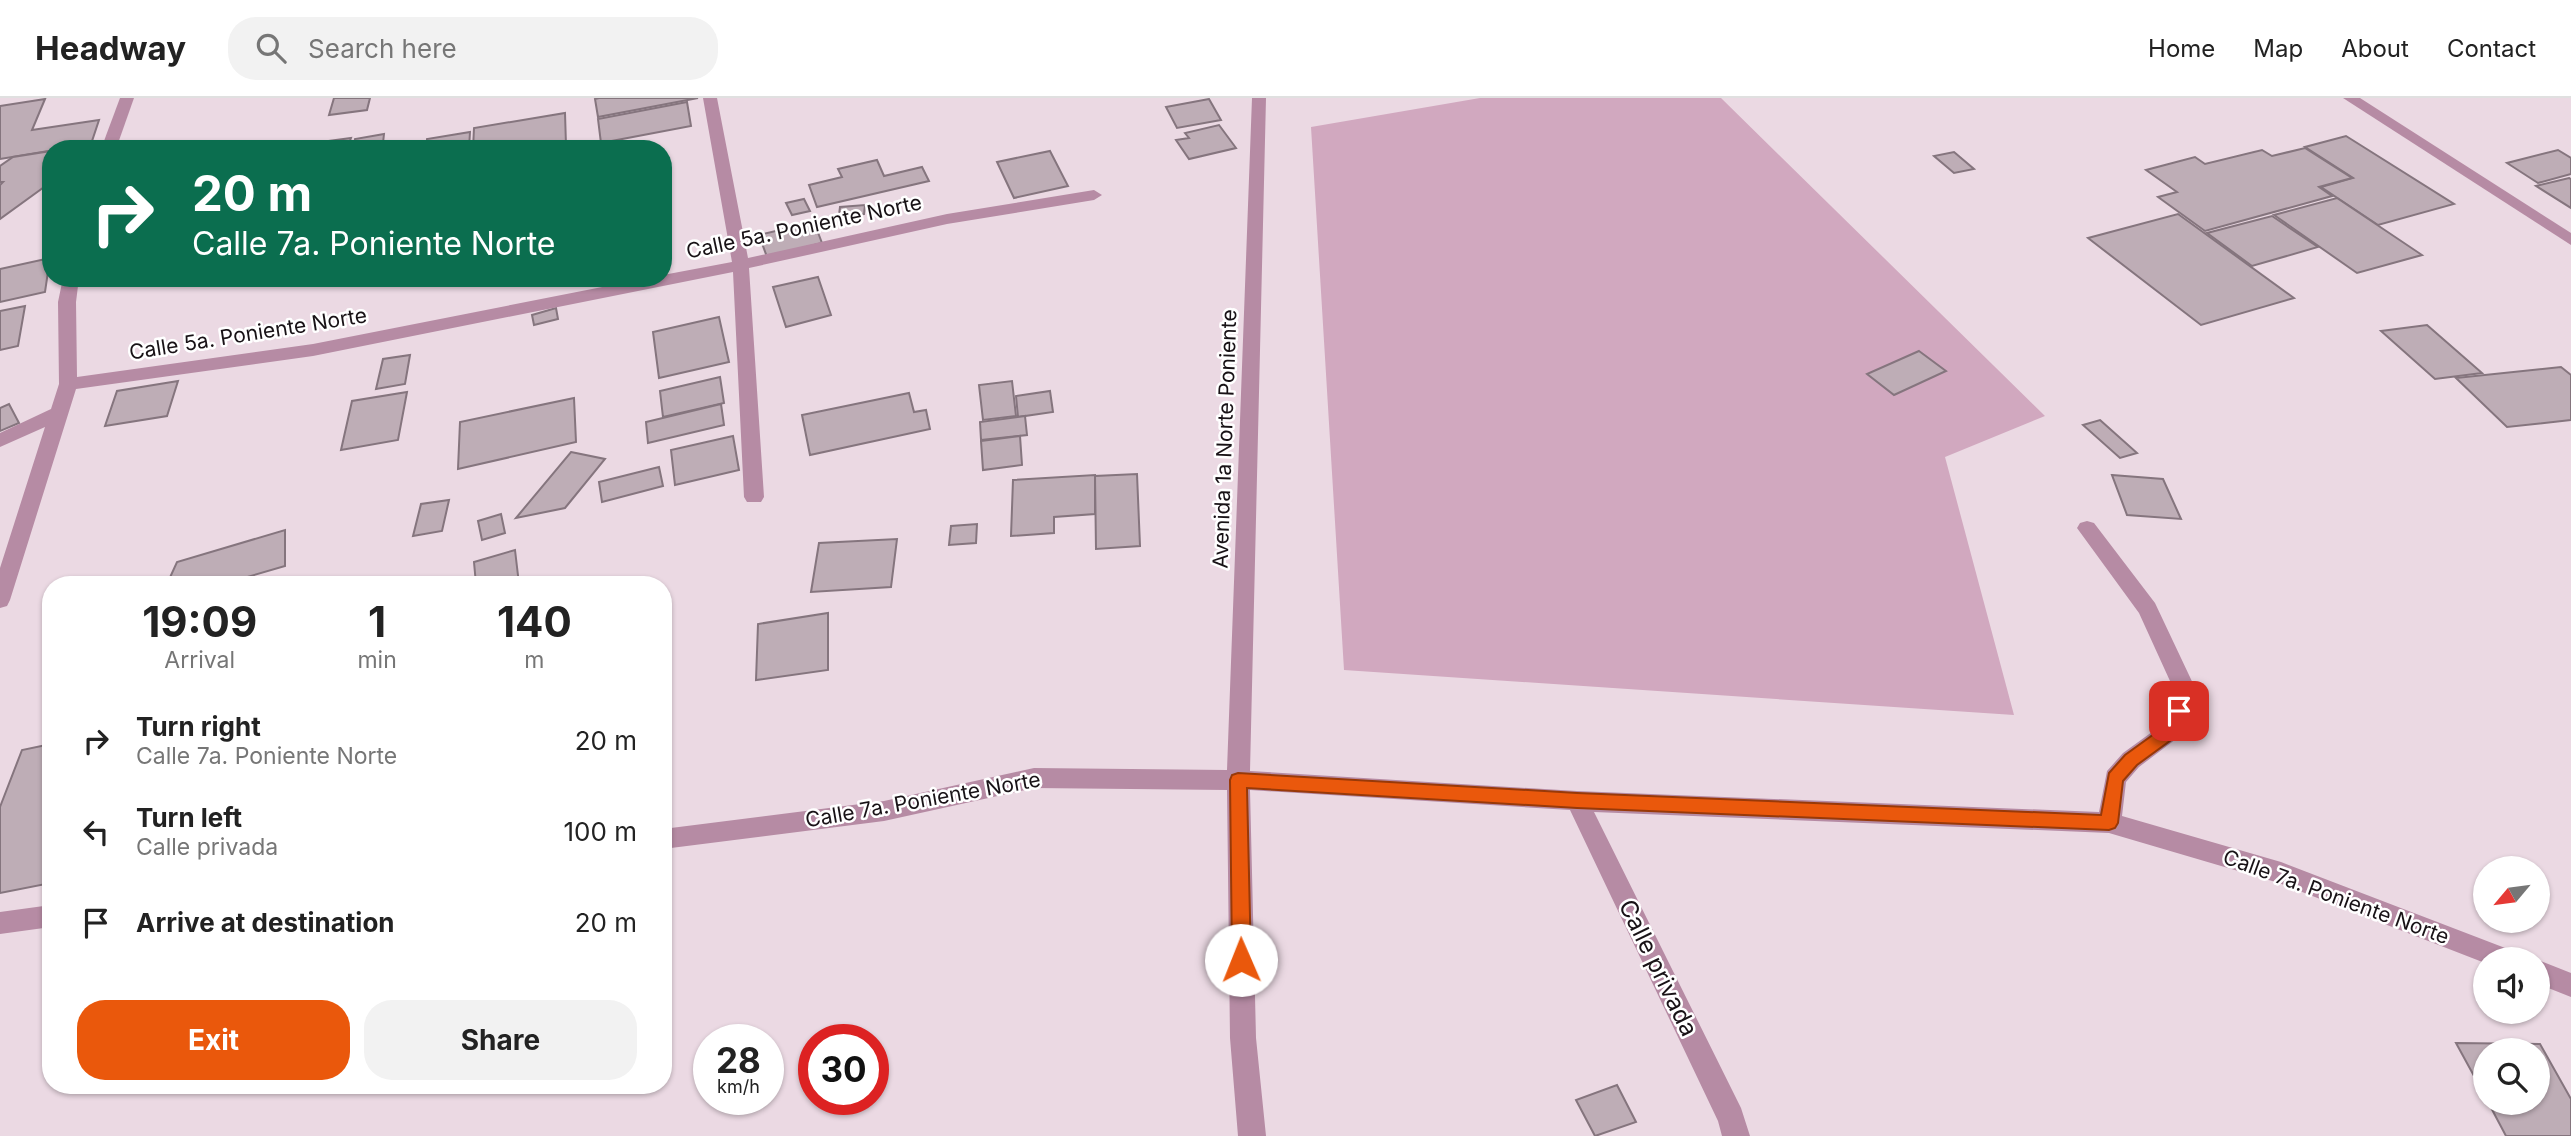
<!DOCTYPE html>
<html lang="en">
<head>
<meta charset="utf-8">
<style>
  body { margin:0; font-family:Inter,sans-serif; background:#f2f2f2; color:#222; height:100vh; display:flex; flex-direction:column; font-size:26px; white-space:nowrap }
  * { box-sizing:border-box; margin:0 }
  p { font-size:23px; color:#767676 }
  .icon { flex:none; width:38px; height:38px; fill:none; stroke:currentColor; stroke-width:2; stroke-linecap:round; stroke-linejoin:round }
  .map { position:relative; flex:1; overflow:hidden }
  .side { position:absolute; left:42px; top:478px; width:630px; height:518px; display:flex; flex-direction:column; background:#fff; border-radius:28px; box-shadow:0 2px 5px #0004 }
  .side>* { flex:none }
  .guide { position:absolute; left:42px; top:42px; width:630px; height:147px; border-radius:28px; box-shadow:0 2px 5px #0004; background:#0b6e4f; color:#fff; overflow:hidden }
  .needle { width:46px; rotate:241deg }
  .tools { position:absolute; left:2473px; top:758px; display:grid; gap:14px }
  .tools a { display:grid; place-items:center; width:77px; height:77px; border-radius:50%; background:#fff; box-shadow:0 2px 5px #0004; font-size:35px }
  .speed { position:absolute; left:693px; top:926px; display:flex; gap:14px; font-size:35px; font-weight:700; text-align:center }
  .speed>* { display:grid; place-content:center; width:91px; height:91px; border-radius:50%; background:#fff; box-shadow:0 2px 5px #0004; line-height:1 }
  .speed small { font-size:18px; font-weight:400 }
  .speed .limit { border:10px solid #d22; background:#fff; color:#111 }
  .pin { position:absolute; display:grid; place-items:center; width:60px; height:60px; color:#fff; margin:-30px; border-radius:14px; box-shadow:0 4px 10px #0006 }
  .me { position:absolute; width:77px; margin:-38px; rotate:359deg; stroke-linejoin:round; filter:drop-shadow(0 0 5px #0008) }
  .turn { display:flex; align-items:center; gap:24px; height:147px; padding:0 35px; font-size:32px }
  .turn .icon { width:91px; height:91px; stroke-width:2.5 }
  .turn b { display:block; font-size:49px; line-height:60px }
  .eta { display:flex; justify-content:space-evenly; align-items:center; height:119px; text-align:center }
  .eta b { font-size:42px; font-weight:700; line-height:49px }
  .action { display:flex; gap:14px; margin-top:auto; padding:14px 35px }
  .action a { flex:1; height:80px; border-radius:28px; background:#ea580c; color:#fff; font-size:28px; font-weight:700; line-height:80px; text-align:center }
  .action a+a { background:#f2f2f2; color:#222 }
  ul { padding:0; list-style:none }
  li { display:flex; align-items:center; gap:21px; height:91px; padding:0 35px }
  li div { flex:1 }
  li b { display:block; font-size:26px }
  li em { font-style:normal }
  header { display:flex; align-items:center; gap:42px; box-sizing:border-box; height:98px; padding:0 35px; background:#fff; border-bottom:2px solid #e0e0e0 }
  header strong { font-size:33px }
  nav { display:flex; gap:38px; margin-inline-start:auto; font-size:24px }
  .search { width:490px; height:63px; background:#f2f2f2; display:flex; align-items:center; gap:18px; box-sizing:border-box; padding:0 24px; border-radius:28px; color:#767676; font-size:26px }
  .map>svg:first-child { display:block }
  .green { fill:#d1a8bf }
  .building { fill:#beadb6; stroke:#85757e; stroke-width:2 }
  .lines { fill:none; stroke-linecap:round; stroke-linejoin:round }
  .minor { fill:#b68ba4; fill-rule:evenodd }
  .route { fill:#ea580c; stroke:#983908; stroke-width:2 }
  .labels { text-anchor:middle; stroke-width:5; stroke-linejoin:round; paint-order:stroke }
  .street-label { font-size:21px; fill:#181216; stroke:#fff }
  .near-street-label { font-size:24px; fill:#181216; stroke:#fff }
</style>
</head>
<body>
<header>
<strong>Headway</strong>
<div class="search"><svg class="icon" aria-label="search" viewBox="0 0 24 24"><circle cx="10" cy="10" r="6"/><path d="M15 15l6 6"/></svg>Search here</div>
<nav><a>Home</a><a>Map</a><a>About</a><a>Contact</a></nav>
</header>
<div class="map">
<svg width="2571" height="1038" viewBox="0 0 2571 1038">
  <rect width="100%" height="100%" fill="#ebd9e3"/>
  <path class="green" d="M1480 0H1721L2045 318 1945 359 2014 617 1344 572 1311 29Z"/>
  <g class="building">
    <path d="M334 0H370L367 12 329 17Z"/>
    <path d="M698 0 598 19 595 1 599 0Z"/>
    <path d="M45 1 32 32 99 22 91 46 0 61V8Z"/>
    <path d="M1209 1 1221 22 1177 30 1166 9Z"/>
    <path d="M687 4 691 28 601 45 598 21Z"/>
    <path d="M565 15 566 47 547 51H473L474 30Z"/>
    <path d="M1219 27 1236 50 1189 61 1176 42 1189 40 1185 35Z"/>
    <path d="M470 34 469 51H427V41Z"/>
    <path d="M384 36 383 45 354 50 355 41Z"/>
    <path d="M2346 38 2454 106 2378 127 2321 89 2353 80 2305 49Z"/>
    <path d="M351 40 347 51H325L329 43Z"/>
    <path d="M2305 50 2352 80 2319 89 2332 98 2205 133 2158 99 2177 94 2146 72 2195 59 2205 66 2262 52 2272 58Z"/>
    <path d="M2558 52 2571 60V76L2538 85 2507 65Z"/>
    <path d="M51 53V84L0 121V87L3 84H0V68L13 59Z"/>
    <path d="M1050 53 1068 88 1014 100 997 64Z"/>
    <path d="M1954 54 1974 71 1954 75 1934 58Z"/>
    <path d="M877 62 884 78 922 69 929 83 817 109 809 87 842 79 838 71Z"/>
    <path d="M2569 80 2571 81V110L2536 88Z"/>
    <path d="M2337 100 2422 157 2357 175 2274 117Z"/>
    <path d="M804 101 810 113 792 117 786 105Z"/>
    <path d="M865 107 864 116 839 117 840 109Z"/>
    <path d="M2178 116 2294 200 2201 227 2088 140Z"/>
    <path d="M2272 118 2318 149 2252 168 2207 135Z"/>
    <path d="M814 124 822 145 767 159 759 137Z"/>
    <path d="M50 160 45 194 0 204V171Z"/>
    <path d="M818 179 831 217 786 229 773 189Z"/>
    <path d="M25 208 18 248 0 252V213Z"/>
    <path d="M556 210 558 221 534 227 532 217Z"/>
    <path d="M719 219 729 264 659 280 653 234Z"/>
    <path d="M2427 227 2482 275 2435 281 2381 233Z"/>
    <path d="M1919 253 1946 273 1894 297 1867 276Z"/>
    <path d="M410 257 405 286 376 291 383 261Z"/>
    <path d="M2561 269 2571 277V322L2507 329 2456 280Z"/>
    <path d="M720 279 724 305 663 319 660 293Z"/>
    <path d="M178 283 167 318 105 328 117 293Z"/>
    <path d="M1012 283 1016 318 983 322 979 287Z"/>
    <path d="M1050 293 1053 314 1018 319 1016 298Z"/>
    <path d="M407 294 398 342 341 352 352 303Z"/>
    <path d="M909 295 914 314 926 312 930 331 810 357 802 317Z"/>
    <path d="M574 300 576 344 458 371 460 324Z"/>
    <path d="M9 306 19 325 0 333V310Z"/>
    <path d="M721 306 724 327 648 345 646 324Z"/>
    <path d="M1025 318 1027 337 981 342 980 324Z"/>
    <path d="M2100 322 2137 355 2120 360 2083 327Z"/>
    <path d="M733 338 739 372 675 387 671 352Z"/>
    <path d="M1020 338 1022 367 983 372 981 343Z"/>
    <path d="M571 354 605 361 565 410 516 420Z"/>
    <path d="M659 369 663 388 602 404 599 384Z"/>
    <path d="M1137 376 1140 448 1096 451 1095 378Z"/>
    <path d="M1095 377V416L1054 419V435L1011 438 1013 382Z"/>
    <path d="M2112 377 2163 381 2181 421 2127 417Z"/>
    <path d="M449 402 442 433 413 438 421 406Z"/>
    <path d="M501 416 505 435 482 442 478 423Z"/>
    <path d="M977 426 976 445 949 447 951 428Z"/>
    <path d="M285 432V468L223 486H167L177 464Z"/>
    <path d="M897 441 891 489 811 494 819 445Z"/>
    <path d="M515 452 519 486H476L474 464Z"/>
    <path d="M828 515V572L756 582 758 526Z"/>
    <path d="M51 646V785L0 795V709L22 652Z"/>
    <path d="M2456 945 2540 946 2571 1001V1038H2506L2488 1004H2538V952H2485V998Z"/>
    <path d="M1617 987 1636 1024 1595 1038 1576 1002Z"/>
  </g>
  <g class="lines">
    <g class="minor">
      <path d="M120 0H134L116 51H101Z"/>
      <path d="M703 0H717L748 160 947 116 1094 92 1102 97 1094 102 947 126 749 170 764 399 761 404H747L744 399 733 174 313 258 76 291 10 502 7 508 0 510V470L45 329 0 349V335L51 311 59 286 58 204 63 180H79L76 204 77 279 313 246 648 180H663V177L732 164Z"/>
      <path d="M1252 0H1266L1250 673 1577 693 2099 714 2107 673 2123 655 2163 626 2175 594 2139 515 2077 430 2080 425 2087 423 2094 425 2155 505 2197 594 2180 638 2139 669 2126 684 2122 718 2281 764 2513 853 2517 861H2485V865L2279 785 2109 735 1594 714 1741 1010 1750 1038H1722L1718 1023 1570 712 1250 692 1256 940 1266 1038H1238L1230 940 1227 692 1034 690 884 723 663 751V731L884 703 1034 670 1227 672Z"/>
      <path d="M2343 0H2360L2571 135V147Z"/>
      <path d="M51 807V829L0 836V814Z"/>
      <path d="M2538 862 2571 875V899L2538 886Z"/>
    </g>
  </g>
  <path class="route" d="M2179 606 2185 608 2187 613 2178 637 2137 667 2123 683 2118 725 2115 730 2109 732 1577 710 1247 690 1251 862 1248 869 1241 871 1234 869 1232 862 1230 682 1232 677 1238 675 1577 695 2101 717 2109 675 2125 657 2165 628 2173 608Z"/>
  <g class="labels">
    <g class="street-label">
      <text transform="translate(804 129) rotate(-12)" y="7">Calle 5a. Poniente Norte</text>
      <text transform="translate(248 236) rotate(-9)" y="7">Calle 5a. Poniente Norte</text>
      <text transform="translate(1225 341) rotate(-88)" y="7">Avenida 1a Norte Poniente</text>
      <text transform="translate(923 702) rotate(-10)" y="7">Calle 7a. Poniente Norte</text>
      <text transform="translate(2336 799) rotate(20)" y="7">Calle 7a. Poniente Norte</text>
    </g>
    <g class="near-street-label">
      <text transform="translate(1658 870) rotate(64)" y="8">Calle privada</text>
    </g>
  </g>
</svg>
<div class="tools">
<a><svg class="needle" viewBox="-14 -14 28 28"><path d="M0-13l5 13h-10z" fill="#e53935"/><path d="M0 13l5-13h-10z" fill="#767676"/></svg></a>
<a><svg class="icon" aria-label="sound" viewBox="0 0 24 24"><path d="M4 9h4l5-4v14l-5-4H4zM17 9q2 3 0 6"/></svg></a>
<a><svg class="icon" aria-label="search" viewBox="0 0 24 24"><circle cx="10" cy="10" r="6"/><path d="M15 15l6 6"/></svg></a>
</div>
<div class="speed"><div>28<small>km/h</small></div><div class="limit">30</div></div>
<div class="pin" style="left:2179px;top:613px;background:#d93025"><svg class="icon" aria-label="arrive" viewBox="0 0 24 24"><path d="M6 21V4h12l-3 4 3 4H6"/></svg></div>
<svg class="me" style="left:1241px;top:862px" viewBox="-20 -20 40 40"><circle r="19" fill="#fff"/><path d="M0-13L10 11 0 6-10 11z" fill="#ea580c"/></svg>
<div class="guide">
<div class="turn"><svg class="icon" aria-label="right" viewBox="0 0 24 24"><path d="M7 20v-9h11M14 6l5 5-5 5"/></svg><div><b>20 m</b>Calle 7a. Poniente Norte</div></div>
</div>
<section class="side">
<div class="eta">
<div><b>19:09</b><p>Arrival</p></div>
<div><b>1</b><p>min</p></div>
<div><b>140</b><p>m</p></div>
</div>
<ul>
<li><svg class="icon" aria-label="right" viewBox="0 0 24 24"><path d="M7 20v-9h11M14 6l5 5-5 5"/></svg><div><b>Turn right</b><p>Calle 7a. Poniente Norte</p></div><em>20 m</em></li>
<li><svg class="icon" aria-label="left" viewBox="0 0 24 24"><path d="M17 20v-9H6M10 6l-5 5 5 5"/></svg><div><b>Turn left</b><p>Calle privada</p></div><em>100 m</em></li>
<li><svg class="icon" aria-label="arrive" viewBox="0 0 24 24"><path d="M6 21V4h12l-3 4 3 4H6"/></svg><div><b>Arrive at destination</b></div><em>20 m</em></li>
</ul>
<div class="action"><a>Exit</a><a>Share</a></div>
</section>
</div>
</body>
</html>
